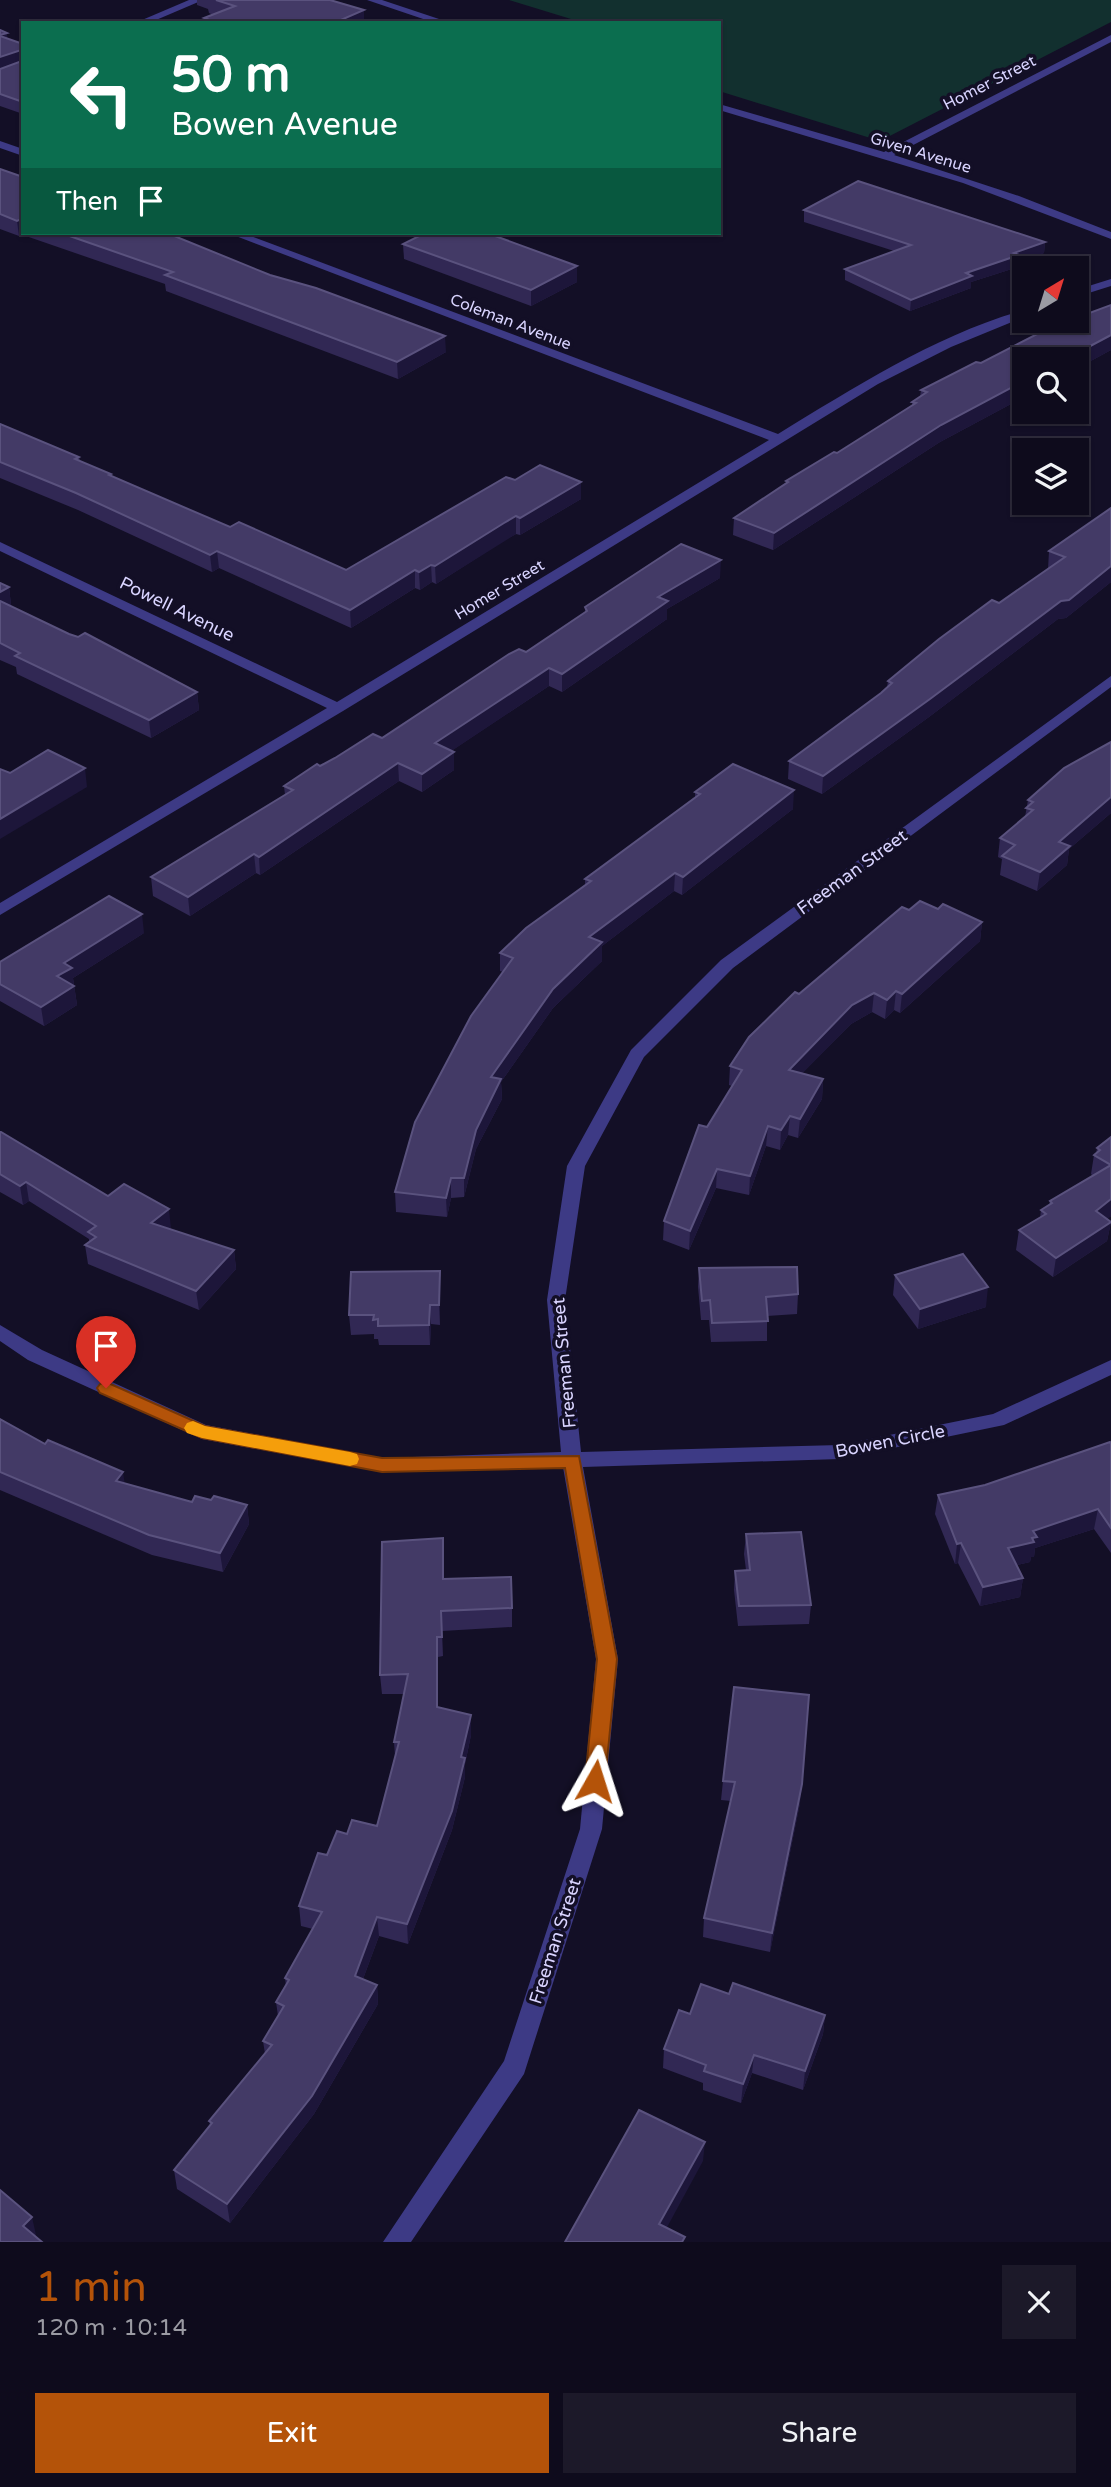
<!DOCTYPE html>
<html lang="en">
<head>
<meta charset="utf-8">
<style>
  body { margin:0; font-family:"Varela Round",sans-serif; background:#1c1929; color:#f1f3f6; height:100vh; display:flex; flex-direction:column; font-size:26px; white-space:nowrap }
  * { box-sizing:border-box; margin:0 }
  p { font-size:23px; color:#9b9ba3 }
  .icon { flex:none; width:38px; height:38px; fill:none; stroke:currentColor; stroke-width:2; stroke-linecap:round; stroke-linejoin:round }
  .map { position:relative; height:2242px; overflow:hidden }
  .drawer { display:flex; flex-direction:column; background:#0e0b1c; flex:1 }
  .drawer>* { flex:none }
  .top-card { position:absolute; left:21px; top:21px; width:700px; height:214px; border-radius:0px; box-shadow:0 2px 5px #0004,0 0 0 2px #2e2b3b; background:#0b6e4f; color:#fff; overflow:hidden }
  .needle { width:46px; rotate:38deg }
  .tools { position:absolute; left:1012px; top:256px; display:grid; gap:14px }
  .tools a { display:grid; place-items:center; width:77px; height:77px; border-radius:0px; background:#0e0b1c; box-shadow:0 2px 5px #0004,0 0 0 2px #2e2b3b; font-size:35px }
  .pin { position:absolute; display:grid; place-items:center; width:60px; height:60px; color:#fff; margin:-72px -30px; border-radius:50% 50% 50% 0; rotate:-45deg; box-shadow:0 0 7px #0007 }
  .pin .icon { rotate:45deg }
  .me { position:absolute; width:77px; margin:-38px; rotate:6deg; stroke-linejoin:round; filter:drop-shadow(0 0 5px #0008) }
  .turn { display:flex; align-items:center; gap:24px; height:147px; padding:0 35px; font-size:32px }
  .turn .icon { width:91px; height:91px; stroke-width:2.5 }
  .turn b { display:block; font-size:49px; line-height:60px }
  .then { display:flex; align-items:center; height:66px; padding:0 35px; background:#0003; gap:14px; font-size:26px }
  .round { display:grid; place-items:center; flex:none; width:74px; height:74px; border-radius:0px; background:#1c1929 }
  .summary { display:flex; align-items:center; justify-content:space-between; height:119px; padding:0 35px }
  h1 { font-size:42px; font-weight:600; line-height:52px; color:#b45309 }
  .primary-button { display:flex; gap:14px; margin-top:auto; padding:14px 35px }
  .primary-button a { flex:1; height:80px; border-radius:0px; background:#b45309; color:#fff; font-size:28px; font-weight:600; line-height:80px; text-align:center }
  .primary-button a+a { background:#1c1929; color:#f1f3f6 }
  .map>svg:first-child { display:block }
  .green { fill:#12302f }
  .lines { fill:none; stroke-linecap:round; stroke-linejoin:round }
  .minor { fill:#3d3a85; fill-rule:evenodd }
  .wall { fill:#312854 }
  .shaded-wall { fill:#1d163a }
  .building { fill:#433a66; stroke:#5a527e; stroke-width:2 }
  .route { fill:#b45309; stroke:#753606; stroke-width:2 }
  .slow { fill:#f59e0b }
  .labels { text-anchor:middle; stroke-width:7; stroke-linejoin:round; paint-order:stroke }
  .far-street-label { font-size:16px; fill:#d9d4ff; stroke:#130f26 }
  .street-label { font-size:18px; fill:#d9d4ff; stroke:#130f26 }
</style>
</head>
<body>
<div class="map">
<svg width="1111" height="2242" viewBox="0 0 1111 2242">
  <rect width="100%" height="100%" fill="#130f26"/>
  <path class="green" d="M509 0H1111V22L880 141 719 91V23H584Z"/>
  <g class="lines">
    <g class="minor">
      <path d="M189 0H203L149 23H135Z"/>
      <path d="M367 0H382L451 23H435Z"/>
      <path d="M1111 35V42L894 155 1019 196 1111 232V239L963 183 719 110V104L884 152Z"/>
      <path d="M0 141 23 149V156L0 148Z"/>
      <path d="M228 233H243L778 434C855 387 936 335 1024 310V317L951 347 878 384 343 711 0 915V903L327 708 0 551V542L337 702 769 440Z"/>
      <path d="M1111 279V286L1076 297V290Z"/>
      <path d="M1111 676V687L733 968 644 1057 585 1166 565 1300 581 1452 840 1445 993 1414 1111 1360V1375L1004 1425 840 1459 583 1467 618 1659 602 1829 524 2074 411 2242H383L504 2061 580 1829 596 1659 563 1467 382 1472 202 1439 28 1360 0 1341V1325L42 1350 206 1425 382 1458 561 1452 547 1300 567 1166 631 1050 721 960Z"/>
    </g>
  </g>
  <g class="wall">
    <path d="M197 0H330L364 23H205L204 18 213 15 209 13 208 9 197 5Z"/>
    <path d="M0 30 8 39 23 44V114L0 106Z"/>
    <path d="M0 169 23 177V233H167L446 352 398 379 166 291 165 284 23 235 19 236 0 229Z"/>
    <path d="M804 210 1045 242 1044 253 1018 262V267L971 282V288L910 311 845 280V269L894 251 804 222Z"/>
    <path d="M403 244 577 266V282L531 306 404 259Z"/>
    <path d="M1111 305V350L1076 369 1024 359V397L940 442 773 550 733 535 734 518 786 484V481L837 453 912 405V402L920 397 921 390Z"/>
    <path d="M0 424 79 457 80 461 111 474 112 476 230 527 346 570 515 480 581 482V499L520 535 516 534 505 540 436 584 432 582 420 590 415 588 351 628 219 568 212 572 78 510 0 478Z"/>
    <path d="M1111 508V582L1066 618 1058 619 929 717 822 794 788 779 789 761 881 693 887 687 888 681 1048 569 1049 551Z"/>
    <path d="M720 578 667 609V619L562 692 549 686 451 751 454 752V770L422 792 399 781 260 875 256 873 190 916 153 896 151 877 285 795 284 786 320 766 382 738 526 652 585 612V607Z"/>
    <path d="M0 583 9 587 11 605 9 606 197 692 199 710 151 738 17 674 16 667 0 660Z"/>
    <path d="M1111 742V813L1069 849 1067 865 1037 891 1000 875 1002 859 998 857 1000 838 1025 817 1028 800Z"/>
    <path d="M695 792 793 809 682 895 674 891 602 946V961L553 1008 501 1082 502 1099 476 1149 464 1197 451 1198 447 1217 396 1212 395 1192 503 972 500 971V953L585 886V879L695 798Z"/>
    <path d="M938 909 982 922 980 941 900 1013 894 1010 885 1019 872 1012 851 1024 802 1073 823 1079 822 1099 798 1138 788 1135 780 1150 766 1146 749 1195 716 1188 689 1250 663 1240 664 1221 732 1086 729 1085 730 1066 799 994 909 910Z"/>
    <path d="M144 933 73 978 77 1005 44 1026 0 1001V962Z"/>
    <path d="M0 1132 108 1196 171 1229H170L234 1250 236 1269 199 1310 88 1264 85 1245 89 1242V1239L29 1201 23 1205 0 1192Z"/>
    <path d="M1111 1137V1216L1107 1219 1111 1222 1107 1241 1053 1277 1016 1250 1019 1230 1040 1218 1041 1210 1049 1205 1050 1201 1093 1176 1091 1174 1094 1155 1096 1154 1097 1148Z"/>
    <path d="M699 1268 798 1294 797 1314 767 1316V1341L711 1342 709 1320H701L698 1287Z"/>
    <path d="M440 1271V1325L431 1324 430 1345H379L378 1339H374V1334L351 1335 349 1315Z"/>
    <path d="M895 1275 986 1307 918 1329 893 1295Z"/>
    <path d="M0 1419 45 1444 125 1484 192 1502 211 1500 247 1505 249 1524 223 1572 152 1555 0 1490Z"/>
    <path d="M1111 1444V1553L1094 1529 1035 1548 1034 1557H1031L1030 1562 1017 1565 1023 1578 1020 1597 980 1606 958 1563 955 1564 935 1514 938 1495 985 1485Z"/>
    <path d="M746 1534 811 1605 809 1624 738 1626 734 1590 735 1571 746 1570 744 1554Z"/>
    <path d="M443 1538 444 1579 512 1608V1627L442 1631 443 1656 438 1657V1708L471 1715V1735L465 1764V1777L452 1830 408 1944 379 1936 363 1979 377 1985 378 2004 314 2114 230 2223 177 2189 174 2170 210 2125 209 2121 265 2054 263 2041 278 2016 276 2002 286 1986 285 1978 313 1929 301 1926 299 1906 327 1855 347 1834 377 1826 395 1756 394 1742 404 1694H382L380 1675Z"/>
    <path d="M734 1687 800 1803 770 1952 703 1937 704 1918 731 1801 721 1800 723 1781Z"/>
    <path d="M729 1994 825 2015 823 2034 803 2090 752 2073 741 2103 703 2090V2083L663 2068 664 2049 690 2014Z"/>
  </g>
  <g class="shaded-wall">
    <path d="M364 10V23H334Z"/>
    <path d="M7 33 8 46 0 49V35Z"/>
    <path d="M21 50 22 63 0 71V57Z"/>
    <path d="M21 219 23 235 19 236 17 221Z"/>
    <path d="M1045 242 1044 253 1018 262V267L971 282V288L910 311 911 300 966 273 1014 253Z"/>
    <path d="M577 266V282L531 306V290Z"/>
    <path d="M1111 335V350L1076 369V359H1066Z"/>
    <path d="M445 336 446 352 398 379 397 362Z"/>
    <path d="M1024 381V397L940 442 773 550 774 533 941 425Z"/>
    <path d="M581 482V499L520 535V518Z"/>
    <path d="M516 516V534L436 584 435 566Z"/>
    <path d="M217 551 219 568 212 572 210 555Z"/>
    <path d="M721 560 720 578 667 609V619L562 692V674L658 597Z"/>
    <path d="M431 565 432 582 420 590 419 572Z"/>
    <path d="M1111 566V582L1066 618 1058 619 929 717 822 794 823 776 1061 601Z"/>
    <path d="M415 570V588L351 628 350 610Z"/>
    <path d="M9 587 11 605 0 611V592Z"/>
    <path d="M549 668V686L435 762V743Z"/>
    <path d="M197 692 199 710 151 738 149 720Z"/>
    <path d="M454 752V770L422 792V774Z"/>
    <path d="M398 763 399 781 260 875 259 857Z"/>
    <path d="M85 768 87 787 0 839V819Z"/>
    <path d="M794 790 793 809 682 895 683 877Z"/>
    <path d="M1111 797V813L1069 849 1067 865 1037 891 1040 872 1059 842Z"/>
    <path d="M254 854 256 873 190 916 188 897Z"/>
    <path d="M675 873 674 891 602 946V961L553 1008 501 1082 502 1099 476 1149 464 1197V1178L491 1077 589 937Z"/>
    <path d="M142 914 144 933 73 978 77 1005 44 1026 41 1007 64 963Z"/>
    <path d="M982 922 980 941 900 1013 902 994Z"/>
    <path d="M896 991 894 1010 885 1019 887 1000Z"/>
    <path d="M874 993 872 1012 851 1024 787 1089 789 1070 852 1005Z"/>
    <path d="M823 1079 822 1099 798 1138 800 1119Z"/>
    <path d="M790 1116 788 1135 780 1150 781 1130Z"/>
    <path d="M768 1126 766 1146 749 1195 750 1176Z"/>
    <path d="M717 1169 716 1188 689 1250 690 1231Z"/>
    <path d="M451 1178V1198L447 1217 446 1198Z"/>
    <path d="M26 1182 29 1201 23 1205 20 1186Z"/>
    <path d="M1111 1199V1216L1093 1231 1096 1211Z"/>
    <path d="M169 1209 171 1229 153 1242 151 1223Z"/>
    <path d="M1111 1222 1107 1241 1053 1277 1056 1258Z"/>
    <path d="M234 1250 236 1269 199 1310 196 1291Z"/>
    <path d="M440 1271V1325L439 1305Z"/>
    <path d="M988 1287 986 1307 918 1329 920 1309Z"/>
    <path d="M430 1305 431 1324 430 1345 429 1325Z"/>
    <path d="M123 1472 126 1492 116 1481Z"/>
    <path d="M247 1505 249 1524 223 1572 220 1553Z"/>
    <path d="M1098 1509 1094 1529 1035 1548 1034 1557H1031L1030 1562 1005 1568 1008 1548 1033 1531Z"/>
    <path d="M961 1543 958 1563 955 1564 957 1544Z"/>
    <path d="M1023 1578 1020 1597 980 1606 983 1587Z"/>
    <path d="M471 1715V1735L465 1764V1777L452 1830 408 1944 407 1924 461 1757Z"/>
    <path d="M802 1784 800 1803 770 1952 772 1933Z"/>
    <path d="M377 1917 379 1936 357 1995 355 1976Z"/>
    <path d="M377 1985 378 2004 314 2114 230 2223 227 2204Z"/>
    <path d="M825 2015 823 2034 803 2090 805 2071Z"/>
    <path d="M754 2055 752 2073 741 2103 743 2084Z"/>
    <path d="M705 2142 703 2161 659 2242V2224Z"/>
    <path d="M32 2217 36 2235 30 2242 23 2226Z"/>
  </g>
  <g class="building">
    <path d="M216 0H330L364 10 334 23H218L204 18 235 6Z"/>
    <path d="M0 30 7 33 0 35Z"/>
    <path d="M0 36 23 44V51L21 50 0 57Z"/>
    <path d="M23 59V102L0 94V69L22 61Z"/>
    <path d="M0 169 23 177V220L21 219 17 221 0 214Z"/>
    <path d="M858 181 1045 242 1014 253 1019 255 966 273 972 276 911 300 845 269 911 245 804 210Z"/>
    <path d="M61 233H167L270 275 316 288 445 336 397 362 165 275 173 272Z"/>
    <path d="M425 233H487L577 266 531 290 403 244Z"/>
    <path d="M1111 305V335L1066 359H1024V381L941 425 774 533 734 518 788 482 786 481 834 452 837 453 916 403 912 402 927 392 921 390 976 362 981 363 1047 329 1070 320H1076V318Z"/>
    <path d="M0 424 79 457 75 459 111 474 109 475 230 527 239 522 346 570 506 477 515 480 540 465 581 482 520 518 516 516 504 523 435 566 431 565 419 572 415 570 350 610 217 551 210 555 76 493 0 462Z"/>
    <path d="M1111 508V566L1069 600 1061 601 930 699 823 776 789 761 881 693 892 683 888 681 939 639 992 600 999 603 1065 557 1049 551Z"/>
    <path d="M681 544 721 560 658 597 668 601 562 674 549 668 435 743 454 752 422 774 398 763 259 857 254 854 188 897 151 877 293 790 284 786 317 764 320 766 335 758 373 734 382 738 509 654 519 649 526 652 587 611 585 607Z"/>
    <path d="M0 583 9 587 0 592Z"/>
    <path d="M0 601 69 634 78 637 85 633 197 692 149 720 15 656 20 653 0 643Z"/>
    <path d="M1111 742V797L1059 842 1070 846 1040 872 1002 856 1015 845 1000 838 1033 810 1026 808 1033 802 1028 800 1064 768Z"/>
    <path d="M48 750 85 768 0 819V769L10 773Z"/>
    <path d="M733 764 794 790 683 877 675 873 589 937 602 942 553 989 491 1077 501 1079 476 1130 464 1178H451L446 1198 395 1192 415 1122 471 1016 513 958 500 953 526 928 591 881 585 879 700 794 695 792Z"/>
    <path d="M109 896 142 914 64 963 72 968 57 976 74 986 41 1007 0 984V962Z"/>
    <path d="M920 901 938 909 943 904 982 922 902 994 896 991 887 1000 874 993 852 1005 789 1070 823 1079 800 1119 790 1116 781 1130 768 1126 750 1176 717 1169 690 1231 664 1221 699 1125 707 1127 742 1070 730 1066 749 1037 795 992 799 994 902 907 909 910Z"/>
    <path d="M0 1132H1L108 1196 124 1184 169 1209 151 1223 234 1250 196 1291 85 1245 96 1237 88 1232 96 1226 26 1182 20 1186 0 1174Z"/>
    <path d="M1111 1137V1165L1094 1155 1100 1150 1097 1148Z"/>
    <path d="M1111 1165V1199L1096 1211 1111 1222 1056 1258 1019 1230 1046 1214 1041 1210 1052 1203 1050 1201Z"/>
    <path d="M963 1254 988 1287 920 1309 895 1275Z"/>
    <path d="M797 1267 798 1294 766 1297 768 1321 712 1323 710 1300 702 1301 699 1268Z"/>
    <path d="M440 1271 439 1305H430L429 1325 378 1326V1319L373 1320 374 1315H349L351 1272Z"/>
    <path d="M0 1419 45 1444 48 1440 123 1472 116 1481 192 1502 195 1496 211 1500 214 1496 247 1505 220 1553 149 1535 0 1472Z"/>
    <path d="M1110 1442 1111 1444V1528L1098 1509 1033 1531 1037 1537 1032 1538 1034 1542 1008 1548 1023 1578 983 1587 961 1543 957 1544 938 1495 985 1485Z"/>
    <path d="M801 1532 811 1605 739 1606 735 1571 750 1570 746 1534Z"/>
    <path d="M443 1538V1579L511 1577 512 1608 441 1611 442 1637H437V1707L471 1715 461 1757 465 1758 452 1811 407 1924 377 1917 355 1976 377 1985 312 2096 227 2204 174 2170 212 2123 209 2121 272 2045 263 2041 284 2006 276 2002 289 1980 285 1978 322 1912 299 1906 318 1853 327 1855 337 1831 347 1834 352 1820 377 1826 399 1742H394L408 1674 380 1675 382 1542Z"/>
    <path d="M734 1687 809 1695 802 1784 772 1933 704 1918 735 1782 723 1781Z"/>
    <path d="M733 1983 825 2015 805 2071 754 2055 743 2084 704 2071 706 2065 664 2049 679 2010 690 2014 701 1984 729 1994Z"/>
    <path d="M639 2110 705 2142 659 2224 685 2237 682 2242H565Z"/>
    <path d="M0 2190 32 2217 23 2226 42 2242H0Z"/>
  </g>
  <path class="route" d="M106 1382 205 1426 382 1458 579 1456 617 1659 605 1781 602 1787 595 1789 588 1787 585 1781 597 1659 565 1468 382 1472 202 1438 100 1393 97 1388 100 1384Z"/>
  <path class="slow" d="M193 1421 205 1426 350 1452 357 1454 359 1459 357 1464 350 1466 202 1438 187 1433 184 1428 187 1423Z"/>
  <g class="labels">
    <g class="far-street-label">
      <text transform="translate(989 82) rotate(-27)" y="6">Homer Street</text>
      <text transform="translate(921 152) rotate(17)" y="6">Given Avenue</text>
      <text transform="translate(511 321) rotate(21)" y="6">Coleman Avenue</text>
      <text transform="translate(499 589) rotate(-31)" y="6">Homer Street</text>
    </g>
    <g class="street-label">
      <text transform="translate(177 609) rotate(26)" y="6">Powell Avenue</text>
      <text transform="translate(852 872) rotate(-36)" y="6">Freeman Street</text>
      <text transform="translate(564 1363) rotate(-95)" y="6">Freeman Street</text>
      <text transform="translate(890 1441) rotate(-11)" y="6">Bowen Circle</text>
      <text transform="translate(555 1941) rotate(-72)" y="6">Freeman Street</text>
    </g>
  </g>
</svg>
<div class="tools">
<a><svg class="needle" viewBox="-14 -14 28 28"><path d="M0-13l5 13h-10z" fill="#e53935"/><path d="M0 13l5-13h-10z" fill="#9b9ba3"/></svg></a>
<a><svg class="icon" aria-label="search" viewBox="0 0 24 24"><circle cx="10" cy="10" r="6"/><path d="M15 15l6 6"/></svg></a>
<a><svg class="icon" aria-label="layers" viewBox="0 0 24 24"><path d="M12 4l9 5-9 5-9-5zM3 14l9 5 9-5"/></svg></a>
</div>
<div class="pin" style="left:106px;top:1388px;background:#d93025"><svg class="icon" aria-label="arrive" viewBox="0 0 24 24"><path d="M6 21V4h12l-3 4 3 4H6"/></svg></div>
<svg class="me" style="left:595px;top:1781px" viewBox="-20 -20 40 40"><path d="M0-17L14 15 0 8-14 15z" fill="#b45309" stroke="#fff" stroke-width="4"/></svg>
<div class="top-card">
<div class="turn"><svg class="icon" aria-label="left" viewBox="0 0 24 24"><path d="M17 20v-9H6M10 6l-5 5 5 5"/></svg><div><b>50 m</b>Bowen Avenue</div></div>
<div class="then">Then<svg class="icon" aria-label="arrive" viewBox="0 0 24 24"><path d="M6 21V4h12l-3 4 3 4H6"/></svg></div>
</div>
</div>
<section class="drawer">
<div class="summary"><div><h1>1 min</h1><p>120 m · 10:14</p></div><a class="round"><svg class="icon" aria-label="close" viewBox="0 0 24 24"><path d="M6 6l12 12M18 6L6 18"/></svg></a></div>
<div class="primary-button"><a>Exit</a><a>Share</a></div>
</section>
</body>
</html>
